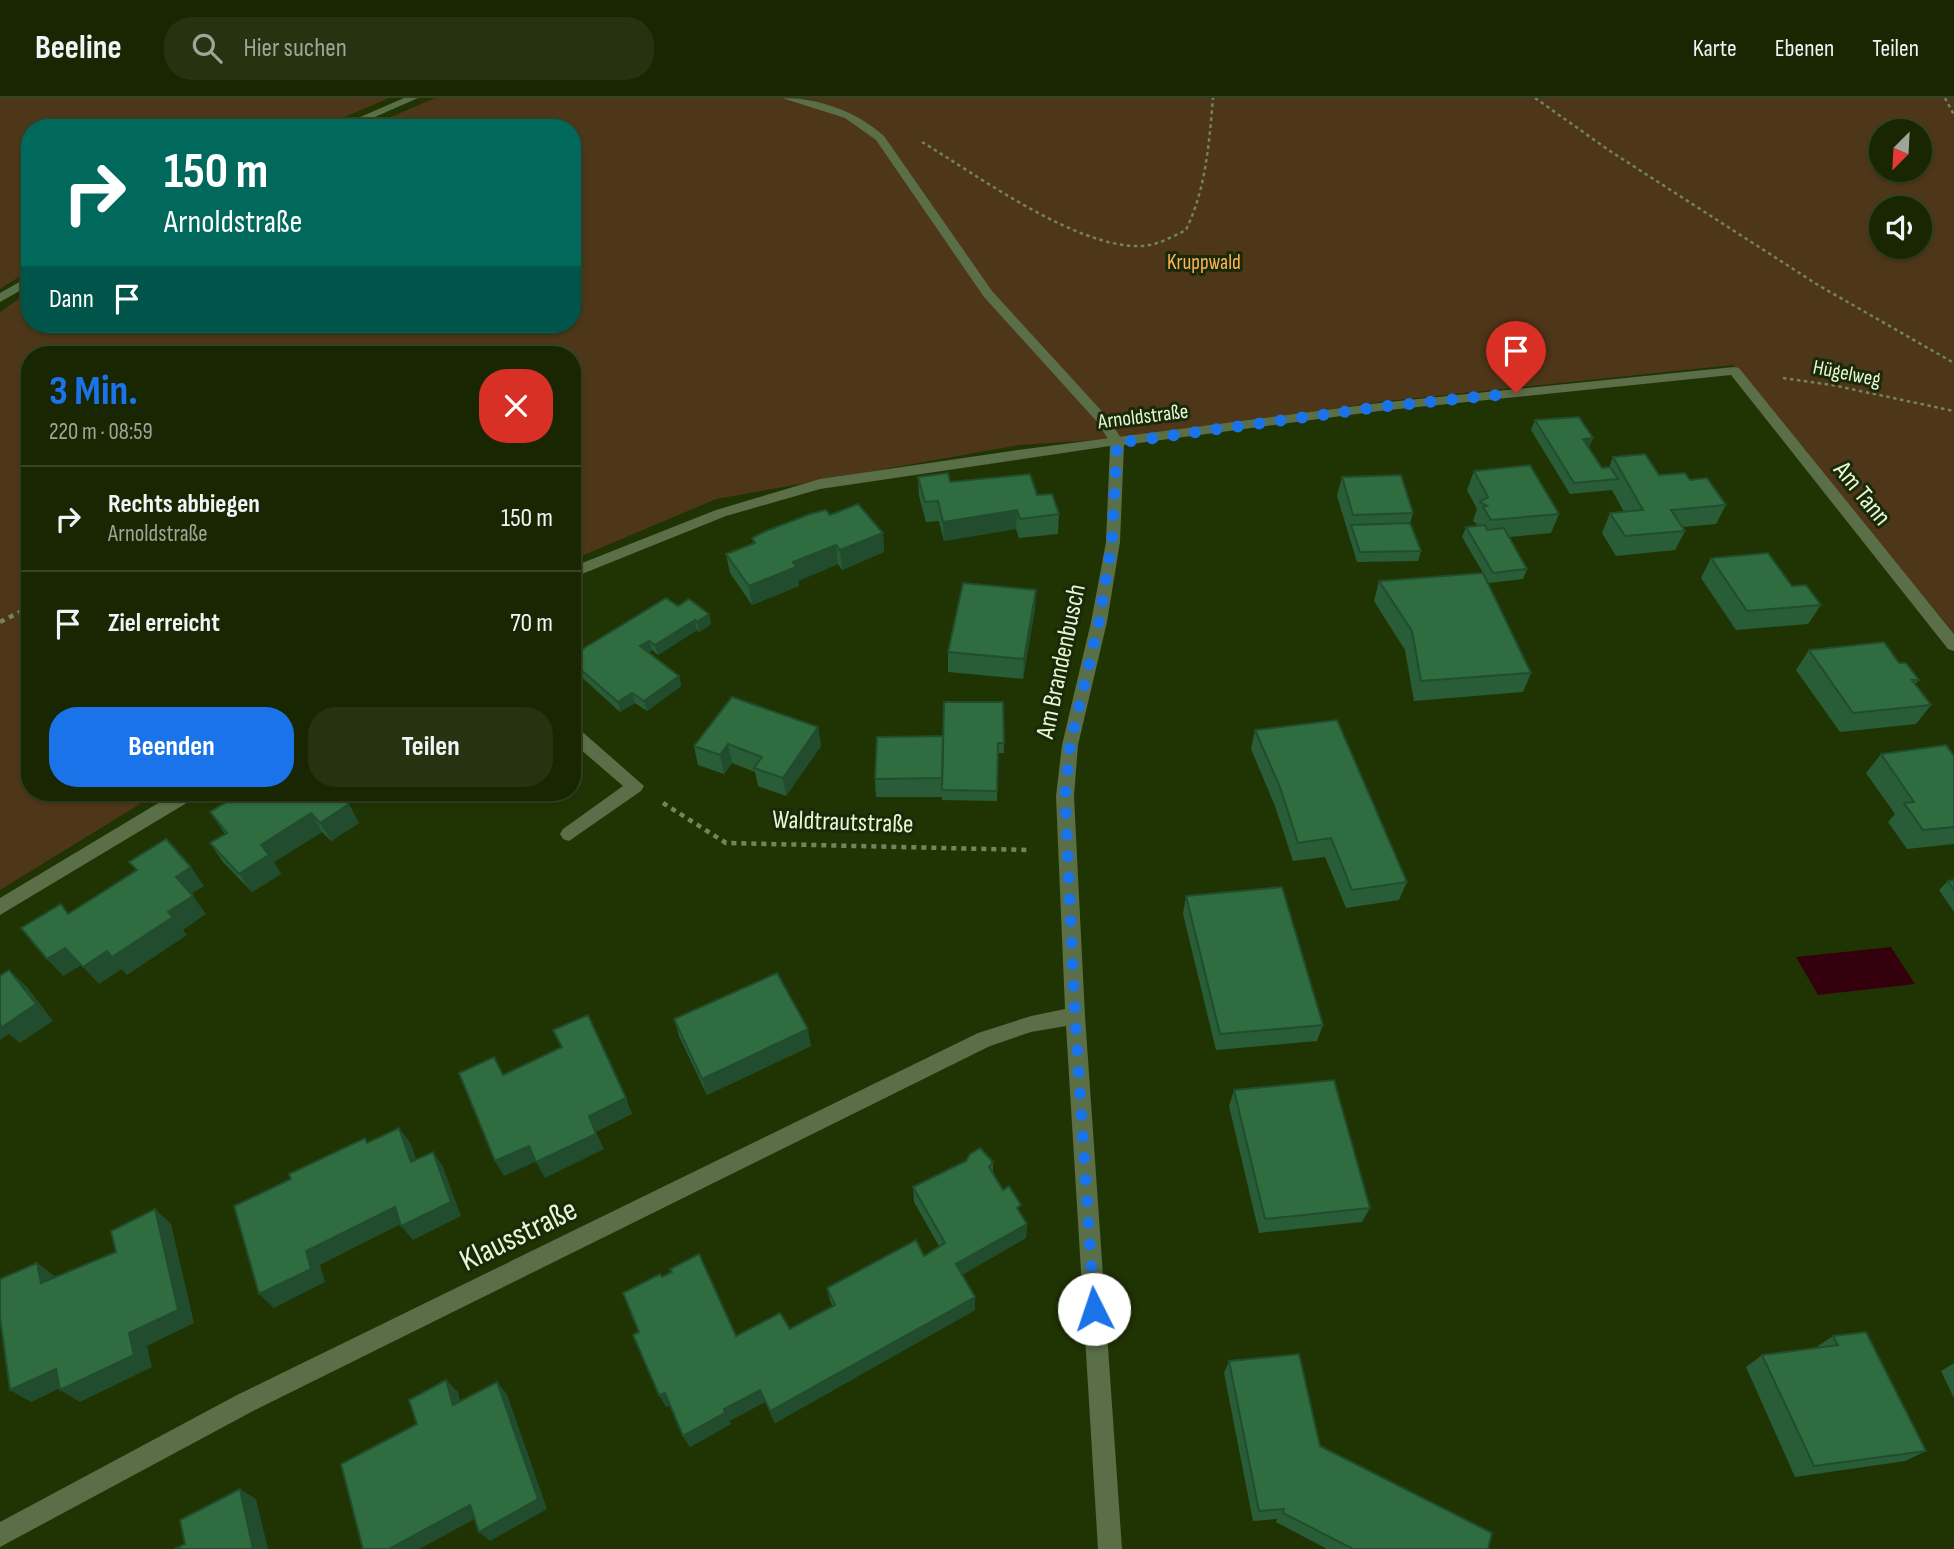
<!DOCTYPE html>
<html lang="de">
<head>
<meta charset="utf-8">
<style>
  body { margin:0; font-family:"Sofia Sans Condensed",sans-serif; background:#253311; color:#f1f3f6; height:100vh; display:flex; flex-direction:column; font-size:26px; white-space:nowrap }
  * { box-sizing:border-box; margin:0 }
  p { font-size:23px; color:#9fa599 }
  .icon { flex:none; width:38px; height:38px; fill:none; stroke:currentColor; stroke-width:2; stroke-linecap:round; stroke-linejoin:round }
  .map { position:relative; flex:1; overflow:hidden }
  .details { position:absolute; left:21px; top:248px; width:560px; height:455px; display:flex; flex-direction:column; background:#182702; border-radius:28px; box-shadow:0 2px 5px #0004,0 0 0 2px #364424 }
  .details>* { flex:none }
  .hud { position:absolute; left:21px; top:21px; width:560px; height:214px; border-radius:28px; box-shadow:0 2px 5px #0004,0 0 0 2px #364424; background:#00695c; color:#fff; overflow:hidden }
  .needle { width:46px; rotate:204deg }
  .fabs { position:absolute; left:1869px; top:21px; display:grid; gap:14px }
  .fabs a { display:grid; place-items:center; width:63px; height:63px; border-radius:50%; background:#182702; box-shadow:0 2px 5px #0004,0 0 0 2px #364424; font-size:35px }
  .pin { position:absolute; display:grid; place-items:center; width:60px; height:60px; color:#fff; margin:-72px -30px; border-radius:50% 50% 50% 0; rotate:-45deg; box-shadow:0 0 7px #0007 }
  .pin .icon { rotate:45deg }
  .me { position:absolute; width:77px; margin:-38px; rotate:356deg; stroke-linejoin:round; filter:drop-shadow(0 0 5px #0008) }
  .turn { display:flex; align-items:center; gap:24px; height:147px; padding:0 28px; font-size:32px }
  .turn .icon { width:91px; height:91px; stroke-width:2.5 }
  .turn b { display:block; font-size:49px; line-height:60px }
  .then { display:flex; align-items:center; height:66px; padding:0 28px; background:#0003; gap:14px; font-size:26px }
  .round { display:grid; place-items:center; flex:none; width:74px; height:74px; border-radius:28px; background:#253311 }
  .headline { display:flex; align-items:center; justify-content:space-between; height:119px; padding:0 28px }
  h1 { font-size:42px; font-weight:700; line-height:52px; color:#1a73e8 }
  .cta { display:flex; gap:14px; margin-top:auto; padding:14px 28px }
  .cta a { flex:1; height:80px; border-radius:28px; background:#1a73e8; color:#fff; font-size:28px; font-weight:700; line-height:80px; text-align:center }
  .cta a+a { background:#253311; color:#f1f3f6 }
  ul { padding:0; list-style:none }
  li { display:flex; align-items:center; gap:21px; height:105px; padding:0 28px; border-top:2px solid #364424 }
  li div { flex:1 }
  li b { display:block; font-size:26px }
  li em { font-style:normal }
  header { display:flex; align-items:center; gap:42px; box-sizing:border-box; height:98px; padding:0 35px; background:#182702; border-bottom:2px solid #364424 }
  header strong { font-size:33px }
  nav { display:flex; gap:38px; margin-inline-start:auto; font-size:24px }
  .search { width:490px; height:63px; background:#253311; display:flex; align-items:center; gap:18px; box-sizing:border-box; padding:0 24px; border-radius:28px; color:#9fa599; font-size:26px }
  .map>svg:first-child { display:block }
  .green { fill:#4e3618; fill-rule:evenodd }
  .water { fill:#34000e }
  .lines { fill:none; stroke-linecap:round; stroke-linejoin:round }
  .path-far1 { stroke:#72855a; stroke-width:2.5; stroke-dasharray:3.5 3.5; stroke-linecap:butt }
  .path { stroke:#72855a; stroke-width:4.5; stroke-dasharray:5 5; stroke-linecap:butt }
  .pedestrian { fill:#5a6e47; fill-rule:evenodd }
  .minor { fill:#5a6e47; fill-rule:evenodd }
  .wall { fill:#285d37 }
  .shaded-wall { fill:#214c2d }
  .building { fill:#2f6c40; stroke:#214c2d; stroke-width:2 }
  .route { stroke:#1a73e8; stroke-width:12; stroke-dasharray:0 21.6 }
  .labels { text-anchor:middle; stroke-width:6; stroke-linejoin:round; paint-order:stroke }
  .far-park-label { font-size:21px; fill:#feb457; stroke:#1a2908 }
  .far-street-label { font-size:21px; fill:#e5f7d6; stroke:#1a2908 }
  .street-label { font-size:26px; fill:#e5f7d6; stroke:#1a2908 }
  .near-street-label { font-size:32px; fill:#e5f7d6; stroke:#1a2908 }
</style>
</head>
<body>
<header>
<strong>Beeline</strong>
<div class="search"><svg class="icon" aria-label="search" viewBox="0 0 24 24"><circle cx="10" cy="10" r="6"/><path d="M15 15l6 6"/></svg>Hier suchen</div>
<nav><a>Karte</a><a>Ebenen</a><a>Teilen</a></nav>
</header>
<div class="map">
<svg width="1954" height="1451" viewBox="0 0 1954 1451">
  <rect width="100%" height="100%" fill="#203403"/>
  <g class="green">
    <path d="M0 0H389L319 30H30V172L0 191Z"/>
    <path d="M435 0H1954V535L1733 267 1378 304 1140 339 1020 347 716 401 572 462V257H30V695H158L0 792V214L30 193V226H572V30H365ZM1881 33H1920V72H1881ZM1881 110H1920V149H1881Z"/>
  </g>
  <path class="water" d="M1891 849 1915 886 1818 897 1796 859Z"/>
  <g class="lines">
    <g class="path-far1">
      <path d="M1535 0 1610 53 1818 187 1954 265"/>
      <path d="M1945 0 1954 17"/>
      <path d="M922 44C977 77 1076 150 1140 148 1156 148 1172 139 1186 132 1206 90 1209 46 1213 0"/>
      <path d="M1783 280 1832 287 1954 313"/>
    </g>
    <g class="path">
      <path d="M0 524 30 509"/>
      <path d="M663 705 726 745 1031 752"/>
    </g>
    <path class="pedestrian" d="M782 0C819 0 856 13 884 38L992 193 1109 321 1124 345 1122 348H1112L1099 326 984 199 876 42 845 20Z"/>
    <g class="minor">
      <path d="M404 0H418L350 30H335Z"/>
      <path d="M30 178V187L0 204V195Z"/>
      <path d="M1734 269 1739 270 1954 536V553L1948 551 1731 277 1379 313 1124 347 1120 444 1107 524 1078 647 1074 698 1085 918 1122 1451H1098L1066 928 1031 934 990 948 253 1313 0 1449V1424L237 1297 978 935 1031 918 1065 911 1056 698 1062 647 1091 524 1106 444 1110 348 820 391 726 418 572 480V469L716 412 820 381 1018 352 1379 305Z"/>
      <path d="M572 628 578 630 644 688 641 693 569 743 563 741 560 736 563 731 623 688 572 644Z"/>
      <path d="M175 695H198L195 700 0 817V800Z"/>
    </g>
  </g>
  <g class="wall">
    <path d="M1535 322 1589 350 1602 370 1609 369 1613 359 1659 377 1690 382 1726 407 1716 426 1683 429 1685 433 1675 452 1616 458 1602 435 1610 415 1624 414 1612 392 1570 396 1531 332Z"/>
    <path d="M1474 373 1559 416 1551 435 1509 439 1527 471 1523 481 1489 485 1462 439 1466 429 1476 428 1477 426 1473 423 1477 411 1467 392Z"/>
    <path d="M918 379 1037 397 1059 416 1058 436 1019 440 1016 431 944 443 939 423 926 424 919 398Z"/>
    <path d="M1342 379 1413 415 1410 425 1421 453 1418 463 1357 464 1337 398Z"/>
    <path d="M830 417 883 435 884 454 842 472 838 466 798 483 799 488 752 507 730 475 726 456 753 445 752 440Z"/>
    <path d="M1711 460 1792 488 1821 507 1808 526 1736 532 1701 480Z"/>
    <path d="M1379 483 1531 575 1523 594 1414 603 1405 552 1374 503Z"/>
    <path d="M1036 492 1035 511 1023 581 948 574V554Z"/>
    <path d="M709 516 711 526 699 534 697 532 658 557 652 552 648 555 679 578 681 588 647 613 635 605 620 614 575 573 572 574V555H576Z"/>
    <path d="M1809 552 1899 565 1919 582 1915 586 1931 607 1916 626 1840 634 1796 572Z"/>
    <path d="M1003 604 1004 655H998L997 703 942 702V699H876L875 681 943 638Z"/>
    <path d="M818 629 821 648 786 698 758 688 755 674 732 665 724 676 698 667 694 648Z"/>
    <path d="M1255 632 1407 784 1399 802 1346 810 1325 759 1293 763 1275 708 1251 651Z"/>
    <path d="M1881 656 1954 658V746L1907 751 1888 724 1895 716 1866 675Z"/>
    <path d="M241 695 359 725 331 743 322 734 274 764 281 776 252 794 223 764 210 745 225 736 210 714Z"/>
    <path d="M1954 782V814L1939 792 1948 783Z"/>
    <path d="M1186 798 1323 927 1317 943 1216 952 1183 816Z"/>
    <path d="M674 921 811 948 707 997 679 938Z"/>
    <path d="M1234 992 1370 1110 1362 1124 1259 1135 1229 1008Z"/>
    <path d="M993 1064V1075L1003 1092 1021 1116 1027 1126 1026 1140 962 1176 975 1212 775 1325 765 1304 729 1323 731 1326 690 1349 683 1338 670 1307 666 1309 639 1234 662 1179 736 1238 790 1231 833 1208 830 1203 827 1190 924 1158 939 1148 914 1104 913 1089Z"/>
    <path d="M1833 1238 1926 1353 1905 1363 1795 1379 1746 1269 1762 1257 1815 1250Z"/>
    <path d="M1229 1263 1320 1348 1488 1451H1327L1276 1424 1277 1421 1253 1423 1224 1275Z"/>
    <path d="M1954 1265V1300L1941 1273Z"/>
  </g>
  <g class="shaded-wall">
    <path d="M1593 340 1589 350 1583 341Z"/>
    <path d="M1017 412 1016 431 944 443 943 424Z"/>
    <path d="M883 435 884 454 842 472 840 452Z"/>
    <path d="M836 447 838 466 798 483 799 488 752 507 749 488 793 464Z"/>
    <path d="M1036 492 1035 511 1023 581 1024 561Z"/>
    <path d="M709 516 711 526 699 534 697 524Z"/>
    <path d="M695 522 697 532 658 557 655 547Z"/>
    <path d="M649 543 652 552 643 558 640 548Z"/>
    <path d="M679 578 681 588 647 613 644 603Z"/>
    <path d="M632 595 635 605 620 614 618 604Z"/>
    <path d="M818 629 821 648 786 698 783 680Z"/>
    <path d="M728 646 732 665 724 676 720 657Z"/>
    <path d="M349 706 359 725 331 743 320 725Z"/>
    <path d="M311 715 322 734 274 764 281 776 252 794 239 776 261 747Z"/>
    <path d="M191 769 204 788 190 797 176 779Z"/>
    <path d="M193 798 206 816 183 832 187 837 127 877 122 871 99 886 83 869Z"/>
    <path d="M65 850 82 867 63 878 47 861Z"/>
    <path d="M9 872 27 889 53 923 20 945 9 936 0 942V924Z"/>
    <path d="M808 931 811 948 707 997 702 981Z"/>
    <path d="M626 1000 632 1016 596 1034 604 1051 545 1080 536 1064 589 1018Z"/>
    <path d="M399 1030 411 1046 422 1079 411 1064Z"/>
    <path d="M529 1048 537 1063 504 1078 495 1063Z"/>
    <path d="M433 1054 443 1069 461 1118 413 1142 401 1128Z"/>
    <path d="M395 1109 407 1123 320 1167 325 1184 274 1210 259 1196 306 1153Z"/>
    <path d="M155 1111 171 1126 194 1225 147 1248 152 1269 80 1304 60 1292Z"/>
    <path d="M1027 1126 1026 1140 957 1180 956 1166Z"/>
    <path d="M37 1165 56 1179 41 1185Z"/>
    <path d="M975 1199V1212L775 1325 770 1313Z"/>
    <path d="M56 1271 75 1283 31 1304 10 1292Z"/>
    <path d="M446 1282 458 1294 464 1319 453 1307Z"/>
    <path d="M497 1284 507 1296 547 1411 490 1443 479 1434Z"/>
    <path d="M760 1292 765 1304 729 1323 731 1326 690 1349 683 1338 724 1311Z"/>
    <path d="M665 1295 671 1306 666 1309 659 1297Z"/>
    <path d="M240 1391 256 1401 268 1451H253Z"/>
    <path d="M470 1407 482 1417 419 1451H389Z"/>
  </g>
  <g class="building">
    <path d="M1579 319 1593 340 1583 341 1602 370 1610 369 1618 381 1574 385 1535 322Z"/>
    <path d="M1645 356 1659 377 1685 375 1690 382 1707 380 1726 407 1671 412 1685 433 1625 438 1610 415 1643 412 1613 359Z"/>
    <path d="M1530 367 1559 416 1491 422 1483 409 1487 408 1480 404 1488 399 1474 373Z"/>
    <path d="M948 375 950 384 1030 376 1037 397 1052 396 1059 416 1020 421 1017 412 943 424 938 403 925 404 918 379Z"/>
    <path d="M1401 377 1413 415 1353 417 1342 379Z"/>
    <path d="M858 406 883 435 840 452 836 447 793 464 796 469 749 488 726 456 755 445 752 440 766 433 810 416 826 412 830 417Z"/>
    <path d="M1410 425 1421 453 1360 454 1351 427Z"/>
    <path d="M1485 427 1487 432 1504 430 1527 471 1493 475 1466 429Z"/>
    <path d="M1768 455 1792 488 1806 487 1821 507 1747 513 1711 460Z"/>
    <path d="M1483 475 1531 575 1421 583 1412 533 1379 483Z"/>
    <path d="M963 485 1036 492 1024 561 948 554Z"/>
    <path d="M666 500 678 508 689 501 709 516 697 524 695 522 655 547 649 543 640 548 679 578 644 603 632 595 618 604 572 564V555H576Z"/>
    <path d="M1884 544 1899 565H1906L1919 582H1912L1931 607 1853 615 1809 552Z"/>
    <path d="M732 599 818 629 783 680 754 670 762 659 746 653 728 646 720 657 694 648Z"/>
    <path d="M944 604H1003L1004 645H998L997 693 942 692Z"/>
    <path d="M1337 622 1407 784 1352 792 1331 740 1298 745 1280 689 1255 632Z"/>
    <path d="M943 638 942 680 875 681 877 639Z"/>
    <path d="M1946 647 1954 658V729L1923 732 1904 705 1914 704 1881 656Z"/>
    <path d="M241 695H337L349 706 320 725 311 715 261 747 269 757 239 776 210 745 227 735 210 714Z"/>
    <path d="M166 741 191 769 176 779 193 798 168 814 173 819 112 859 107 853 83 869 65 850 47 861 21 830 61 806 68 816 137 772 129 764Z"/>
    <path d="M1954 782V792L1948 783Z"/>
    <path d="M1282 789 1323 927 1220 936 1186 798Z"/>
    <path d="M9 872 36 906 2 929 0 926V878Z"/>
    <path d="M777 875 808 931 702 981 674 921Z"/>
    <path d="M588 917 626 1000 589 1018 596 1036 536 1064 529 1048 495 1063 459 975 494 959 503 977 562 949 553 932Z"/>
    <path d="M1334 982 1370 1110 1265 1121 1234 992Z"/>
    <path d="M399 1030 411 1064 433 1054 451 1104 401 1128 395 1109 306 1153 311 1171 259 1196 234 1108 291 1081 289 1076 365 1040 367 1045Z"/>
    <path d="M980 1050 993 1064 989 1069 1003 1092 1009 1088 1021 1107 1017 1110 1027 1126 956 1166 975 1199 770 1313 760 1292 724 1311 725 1315 683 1338 665 1295 659 1297 633 1237 639 1234 623 1195 660 1176 662 1179 672 1174 670 1171 699 1156 736 1238 780 1215 790 1231 835 1207 827 1190 916 1142 924 1158 945 1145 913 1089 966 1063 970 1056Z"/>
    <path d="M155 1111 178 1212 129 1235 134 1257 60 1292 56 1271 10 1292 0 1219V1181L37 1165 41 1185 116 1154 111 1133Z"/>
    <path d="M1866 1234 1926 1353 1814 1368 1762 1257 1838 1247 1833 1238Z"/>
    <path d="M1299 1256 1320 1348 1492 1435 1488 1451H1353L1283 1415 1284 1411 1259 1413 1229 1263Z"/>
    <path d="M446 1282 453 1307 497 1284 538 1401 479 1434 470 1407 389 1451H363L341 1366 417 1326 409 1302Z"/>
    <path d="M240 1391 253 1451H175L185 1446 180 1422Z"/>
  </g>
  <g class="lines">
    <path class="route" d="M1094 1211 1075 918 1065 698 1070 647 1099 524 1112 444 1117 345 1379 309 1516 295"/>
  </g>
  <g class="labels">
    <g class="far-park-label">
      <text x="1204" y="171">Kruppwald</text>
    </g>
    <g class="far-street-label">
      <text transform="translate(1847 275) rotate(11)" y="7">Hügelweg</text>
      <text transform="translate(1143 318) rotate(-7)" y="7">Arnoldstraße</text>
    </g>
    <g class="street-label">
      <text transform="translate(1863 395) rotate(51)" y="9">Am Tann</text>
      <text transform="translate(1060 563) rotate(-78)" y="9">Am Brandenbusch</text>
      <text transform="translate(843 723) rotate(2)" y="9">Waldtrautstraße</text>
    </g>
    <g class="near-street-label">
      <text transform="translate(518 1136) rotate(-26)" y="11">Klausstraße</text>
    </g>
  </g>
</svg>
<div class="fabs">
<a><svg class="needle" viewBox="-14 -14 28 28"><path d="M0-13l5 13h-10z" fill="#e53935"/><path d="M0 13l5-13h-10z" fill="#9fa599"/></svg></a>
<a><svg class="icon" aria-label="sound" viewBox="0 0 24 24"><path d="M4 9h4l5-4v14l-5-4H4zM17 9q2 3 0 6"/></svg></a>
</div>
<div class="pin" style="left:1516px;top:295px;background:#d93025"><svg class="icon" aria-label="arrive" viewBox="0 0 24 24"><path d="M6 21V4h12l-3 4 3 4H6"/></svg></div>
<svg class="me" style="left:1094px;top:1211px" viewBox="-20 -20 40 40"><circle r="19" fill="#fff"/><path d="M0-13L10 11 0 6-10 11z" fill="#1a73e8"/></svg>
<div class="hud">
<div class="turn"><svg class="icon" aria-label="right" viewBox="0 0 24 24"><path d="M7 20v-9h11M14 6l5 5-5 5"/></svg><div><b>150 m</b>Arnoldstraße</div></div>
<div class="then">Dann<svg class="icon" aria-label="arrive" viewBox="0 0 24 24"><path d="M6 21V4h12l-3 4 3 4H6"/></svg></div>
</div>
<section class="details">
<div class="headline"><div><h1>3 Min.</h1><p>220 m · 08:59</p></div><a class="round" style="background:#d93025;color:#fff"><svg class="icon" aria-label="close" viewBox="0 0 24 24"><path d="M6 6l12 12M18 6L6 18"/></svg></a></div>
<ul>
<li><svg class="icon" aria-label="right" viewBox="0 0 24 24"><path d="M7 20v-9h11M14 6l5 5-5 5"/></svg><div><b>Rechts abbiegen</b><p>Arnoldstraße</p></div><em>150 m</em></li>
<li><svg class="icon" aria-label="arrive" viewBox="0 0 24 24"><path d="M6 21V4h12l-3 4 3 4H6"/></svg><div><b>Ziel erreicht</b></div><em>70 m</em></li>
</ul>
<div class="cta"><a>Beenden</a><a>Teilen</a></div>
</section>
</div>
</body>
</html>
